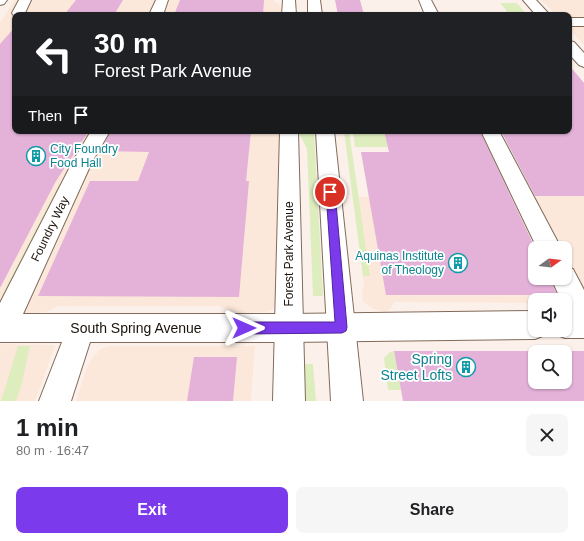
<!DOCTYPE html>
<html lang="en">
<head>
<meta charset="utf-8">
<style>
  body { margin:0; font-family:Helvetica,sans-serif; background:#f6f6f6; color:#202124; height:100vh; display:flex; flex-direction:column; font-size:15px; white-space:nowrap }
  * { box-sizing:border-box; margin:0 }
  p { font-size:13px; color:#757577 }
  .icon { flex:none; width:22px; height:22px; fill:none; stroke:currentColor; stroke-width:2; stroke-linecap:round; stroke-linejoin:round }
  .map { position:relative; height:401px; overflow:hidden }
  .details { display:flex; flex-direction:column; background:#fff; flex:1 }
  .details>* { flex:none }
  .top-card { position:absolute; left:12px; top:12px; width:560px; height:122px; border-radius:8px; box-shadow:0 1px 3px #0004; background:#202124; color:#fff; overflow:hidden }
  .needle { width:26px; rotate:75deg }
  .fabs { position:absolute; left:528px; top:241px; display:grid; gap:8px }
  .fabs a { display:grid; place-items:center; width:44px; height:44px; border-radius:8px; background:#fff; box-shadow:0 1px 3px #0004; font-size:20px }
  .pin { position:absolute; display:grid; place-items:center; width:34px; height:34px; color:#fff; margin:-17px; border:2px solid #fff; border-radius:50%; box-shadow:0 1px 4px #0007 }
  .me { position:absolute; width:44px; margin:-22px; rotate:90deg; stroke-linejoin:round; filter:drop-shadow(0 0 3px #0008) }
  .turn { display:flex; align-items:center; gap:14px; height:84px; padding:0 16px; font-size:18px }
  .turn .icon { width:52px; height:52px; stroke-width:2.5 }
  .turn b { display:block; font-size:28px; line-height:34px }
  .then { display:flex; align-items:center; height:38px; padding:0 16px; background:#0003; gap:8px; font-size:15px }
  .round { display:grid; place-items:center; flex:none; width:42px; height:42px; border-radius:8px; background:#f6f6f6 }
  .head { display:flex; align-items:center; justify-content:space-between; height:68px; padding:0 16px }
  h1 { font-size:24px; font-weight:700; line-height:30px }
  .cta { display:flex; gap:8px; margin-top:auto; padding:8px 16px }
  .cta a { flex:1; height:46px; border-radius:8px; background:#7c3aed; color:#fff; font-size:16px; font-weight:700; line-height:46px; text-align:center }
  .cta a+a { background:#f6f6f6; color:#202124 }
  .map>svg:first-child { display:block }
  .built { fill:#fce8da }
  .green { fill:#deedbe }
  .building { fill:#e4b1d9 }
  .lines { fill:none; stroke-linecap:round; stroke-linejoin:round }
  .minor-casing { stroke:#816a5a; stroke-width:2 }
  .major-casing { stroke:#816a5a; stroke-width:2 }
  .highway-casing { stroke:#816a5a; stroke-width:2 }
  .minor { fill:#fff; fill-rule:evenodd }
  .major { fill:#fff; fill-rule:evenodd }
  .highway { fill:#fff; fill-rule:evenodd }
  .route { fill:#7c3aed; stroke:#51269a }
  .labels { text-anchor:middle; stroke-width:3.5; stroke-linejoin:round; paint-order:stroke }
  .culture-label { font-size:12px; fill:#0d838f; stroke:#fff; text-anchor:start }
  .street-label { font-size:12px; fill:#1a120c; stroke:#fff }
  .near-street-label { font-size:14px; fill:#1a120c; stroke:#fff }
  .near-culture-label { font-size:14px; fill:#0d838f; stroke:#fff; text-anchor:end }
</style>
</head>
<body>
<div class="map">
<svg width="584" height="401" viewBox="0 0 584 401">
  <rect width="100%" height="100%" fill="#fcf1ea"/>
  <g class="built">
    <path d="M15 0H275V3H279L282 15H15V131H278L281 134 277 304 272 310 265 312 240 313 218 306H58L46 312 0 315V22Z"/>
    <path d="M541 0H584V45L569 29V15H556Z"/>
    <path d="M516 196 542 248H535V278H556L565 300H535V303L394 302 391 309 385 312 373 309 363 302 362 292 364 285 363 276 353 197Z"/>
    <path d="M530 196H584V300L565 263V248H557Z"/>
    <path d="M0 344 52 345 55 346 35 401H0Z"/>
    <path d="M108 346H255L251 401H76L87 367 93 357 102 348Z"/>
  </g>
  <g class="green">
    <path d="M500 3H517L527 15H510Z"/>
    <path d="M298 131H314L323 296H313L307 149Z"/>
    <path d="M344 131H349L370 276H363Z"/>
    <path d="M353 131H384L388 147H355Z"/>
    <path d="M60 183H62L5 295H2Z"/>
    <path d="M18 346H30L22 383 16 401H1Z"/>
    <path d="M394 351 401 390H388L384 358 390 352Z"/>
    <path d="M302 364H313L316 401H303Z"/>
  </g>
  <g class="building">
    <path d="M76 0H123L114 15H64Z"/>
    <path d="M180 0H264L263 15H174Z"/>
    <path d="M335 0H360L364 15H338Z"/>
    <path d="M15 27V131H89L56 181 0 288V44Z"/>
    <path d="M569 65 584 83V196H535L501 131H569Z"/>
    <path d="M111 131H251L246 181H249L239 297 38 296 90 181H138L149 152 100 151Z"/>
    <path d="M384 131H480L535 248V278H550L557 295H386L361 152H389Z"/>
    <path d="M394 351H535V382H565V351H584V401H403Z"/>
    <path d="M194 357H237L233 401H187Z"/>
  </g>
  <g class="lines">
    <g class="minor-casing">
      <g id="minor">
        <path d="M19 0H31L24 15 14 16 12 13Z"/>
        <path d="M156 0H168L163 15H149Z"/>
        <path d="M419 0H431L439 15H425Z"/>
        <path d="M523 0H536L550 15H536Z"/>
        <rect x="569" y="18" width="15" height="8"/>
        <path d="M569 41 574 42 584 53V67L579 65 569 54Z"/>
        <path d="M91 131H110L92 162 23 314H289L535 311V330H547L545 335 535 339 289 342H90L71 401H39L62 342H0V303L73 161Z"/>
        <path d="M481 131H499L561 248H537Z"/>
        <path d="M565 266 573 269 584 290V338H565L555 334 554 330H565V300H561L551 278H565Z"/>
      </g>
    </g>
    <g class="major-casing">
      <g id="major">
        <path d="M283 0H295L296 15H282Z"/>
        <path d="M308 0H320L322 15H308Z"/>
        <path d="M280 131H298L305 401H273Z"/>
        <path d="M316 131H334L363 401H331Z"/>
      </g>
    </g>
    <g class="highway-casing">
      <path id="highway" d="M0 0H7L4 4 0 5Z"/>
    </g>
    <use href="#minor" class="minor"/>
    <use href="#major" class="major"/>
    <use href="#highway" class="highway"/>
  </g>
  <path class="route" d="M330 188 335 192 347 327 346 331 342 333 244 334 239 332 238 328 239 324 244 322H335L326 192Z"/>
  <defs>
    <g id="building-ring" transform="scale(1)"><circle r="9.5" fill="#fff" stroke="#0f9aa8" stroke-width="1.5"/><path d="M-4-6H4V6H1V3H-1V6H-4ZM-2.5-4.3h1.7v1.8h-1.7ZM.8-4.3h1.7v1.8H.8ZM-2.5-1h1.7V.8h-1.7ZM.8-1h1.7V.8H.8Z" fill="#0f9aa8"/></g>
  </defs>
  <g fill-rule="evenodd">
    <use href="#building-ring" x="36" y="156"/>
    <use href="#building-ring" x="458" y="263"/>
    <use href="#building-ring" x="466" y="367"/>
  </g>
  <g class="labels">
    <g class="culture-label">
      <text x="50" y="153">City Foundry<tspan x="50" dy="14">Food Hall</tspan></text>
      <text x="444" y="260" text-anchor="end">Aquinas Institute<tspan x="444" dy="14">of Theology</tspan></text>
    </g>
    <g class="street-label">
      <text transform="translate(50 229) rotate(-64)" y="4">Foundry Way</text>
      <text transform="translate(289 254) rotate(-90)" y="4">Forest Park Avenue</text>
    </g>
    <g class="near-street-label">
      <text x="136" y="333">South Spring Avenue</text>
    </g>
    <g class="near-culture-label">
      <text x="452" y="364">Spring<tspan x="452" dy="16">Street Lofts</tspan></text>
    </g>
  </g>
</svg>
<div class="fabs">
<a><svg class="needle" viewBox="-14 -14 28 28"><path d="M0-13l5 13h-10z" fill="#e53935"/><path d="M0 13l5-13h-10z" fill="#757577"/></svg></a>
<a><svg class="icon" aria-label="sound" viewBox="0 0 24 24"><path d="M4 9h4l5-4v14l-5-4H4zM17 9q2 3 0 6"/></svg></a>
<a><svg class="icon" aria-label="search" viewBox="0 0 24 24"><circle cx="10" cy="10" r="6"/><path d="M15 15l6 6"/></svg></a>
</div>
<div class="pin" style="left:330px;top:192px;background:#d93025"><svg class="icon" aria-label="arrive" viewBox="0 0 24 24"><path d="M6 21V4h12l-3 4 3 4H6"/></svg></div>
<svg class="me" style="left:244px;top:328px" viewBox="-20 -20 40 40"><path d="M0-17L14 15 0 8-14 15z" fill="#7c3aed" stroke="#fff" stroke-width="4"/></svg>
<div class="top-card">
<div class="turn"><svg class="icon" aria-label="left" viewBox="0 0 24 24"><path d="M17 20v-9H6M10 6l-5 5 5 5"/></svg><div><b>30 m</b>Forest Park Avenue</div></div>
<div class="then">Then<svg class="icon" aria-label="arrive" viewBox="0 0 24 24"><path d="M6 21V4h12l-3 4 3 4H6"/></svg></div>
</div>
</div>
<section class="details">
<div class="head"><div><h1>1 min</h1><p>80 m · 16:47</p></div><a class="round"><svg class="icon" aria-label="close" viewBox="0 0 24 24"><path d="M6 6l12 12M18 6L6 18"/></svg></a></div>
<div class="cta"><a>Exit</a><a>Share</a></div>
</section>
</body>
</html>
